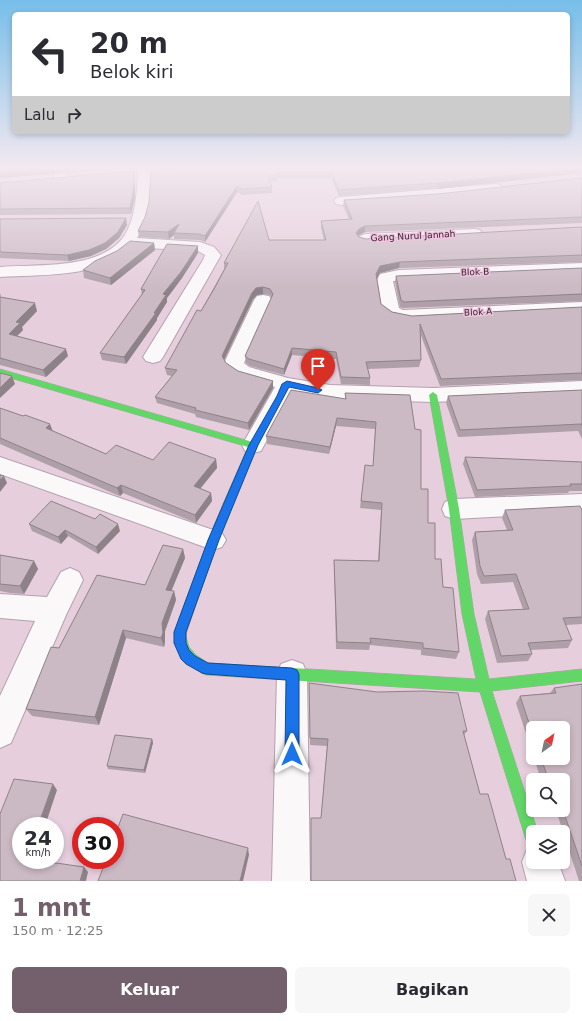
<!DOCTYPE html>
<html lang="id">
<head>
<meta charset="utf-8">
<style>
  body { margin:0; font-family:"DejaVu Sans",sans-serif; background:#f7f7f7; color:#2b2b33; height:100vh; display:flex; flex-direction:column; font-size:15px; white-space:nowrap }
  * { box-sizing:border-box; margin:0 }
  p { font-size:13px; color:#7c7c81 }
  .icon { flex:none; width:22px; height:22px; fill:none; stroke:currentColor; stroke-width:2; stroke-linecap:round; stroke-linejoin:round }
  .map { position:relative; height:881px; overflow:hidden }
  .side { display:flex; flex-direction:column; background:#fff; flex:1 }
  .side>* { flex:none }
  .guide { position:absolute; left:12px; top:12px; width:558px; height:122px; border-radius:6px; box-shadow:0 2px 6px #0003; background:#fff; color:#2b2b33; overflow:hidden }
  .needle { width:26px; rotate:33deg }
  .buttons { position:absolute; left:526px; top:721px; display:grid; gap:8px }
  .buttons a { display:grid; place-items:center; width:44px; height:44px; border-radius:6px; background:#fff; box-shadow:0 2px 6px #0003; font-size:20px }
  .speed { position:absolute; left:12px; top:817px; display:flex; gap:8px; font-size:20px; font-weight:700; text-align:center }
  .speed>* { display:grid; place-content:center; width:52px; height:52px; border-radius:50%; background:#fff; box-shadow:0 2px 6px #0003; line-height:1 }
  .speed small { font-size:10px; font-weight:400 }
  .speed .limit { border:6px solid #d22; background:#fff; color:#111 }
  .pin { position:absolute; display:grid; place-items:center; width:34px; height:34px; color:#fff; margin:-41px -17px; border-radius:50% 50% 50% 0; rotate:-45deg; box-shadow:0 0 4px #0007 }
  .pin .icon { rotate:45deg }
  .me { position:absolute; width:44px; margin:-22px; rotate:0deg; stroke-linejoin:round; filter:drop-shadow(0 0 3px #0008) }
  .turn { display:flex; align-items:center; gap:14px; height:84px; padding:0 12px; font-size:18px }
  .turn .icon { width:52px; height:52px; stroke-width:2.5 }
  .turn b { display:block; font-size:28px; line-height:34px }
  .then { display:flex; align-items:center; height:38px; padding:0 12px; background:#0003; gap:8px; font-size:15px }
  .round { display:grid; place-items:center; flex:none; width:42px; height:42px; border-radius:6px; background:#f7f7f7 }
  .overview { display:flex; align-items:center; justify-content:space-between; height:68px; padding:0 12px }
  h1 { font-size:24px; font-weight:600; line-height:30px; color:#73606c }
  .primary-button { display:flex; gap:8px; margin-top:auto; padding:8px 12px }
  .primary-button a { flex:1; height:46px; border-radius:6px; background:#73606c; color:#fff; font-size:16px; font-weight:600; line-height:46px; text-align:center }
  .primary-button a+a { background:#f7f7f7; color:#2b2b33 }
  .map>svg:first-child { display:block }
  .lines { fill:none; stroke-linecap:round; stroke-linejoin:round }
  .street-casing { stroke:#b4a1ad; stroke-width:2 }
  .fast-casing { stroke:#b4a1ad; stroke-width:1 }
  .slow-casing { stroke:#b4a1ad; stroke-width:1 }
  .street { fill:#fbf8fa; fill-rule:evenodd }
  .fast { fill:#63d668; fill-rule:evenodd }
  .slow { fill:#ff974d; fill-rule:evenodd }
  .wall { fill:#af9fa9 }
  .shaded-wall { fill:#8e8289 }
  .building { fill:#cbb9c4; stroke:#8e8289 }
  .route { fill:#1a73e8; stroke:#114b97 }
  .labels { text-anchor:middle; stroke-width:3; stroke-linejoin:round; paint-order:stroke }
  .far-street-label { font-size:9px; fill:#35242f; stroke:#f1c4e0 }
</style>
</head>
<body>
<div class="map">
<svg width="582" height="881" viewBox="0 0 582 881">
  <rect width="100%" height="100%" fill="#e6cedd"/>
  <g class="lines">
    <g class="street-casing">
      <g id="street">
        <path d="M54 167H66L68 178 66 181H56L54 178Z"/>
        <path d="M154 167H199L197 170 193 171 150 174C151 196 149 219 137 238L200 242 214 247 221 255 163 357 160 361 153 363 146 361 143 357 203 260 205 255 198 251 131 247C99 279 42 274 0 277V267C37 264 96 270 122 239 136 221 137 192 138 171L139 168Z"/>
        <path d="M495 184 500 185 502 188 500 191 341 205 336 204 334 201 336 198 341 197Z"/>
        <path d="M475 229 480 230 482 233 480 236 365 244 360 242 357 239 360 236 365 234Z"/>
        <path d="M582 263V273L393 281 399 308 403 310 582 302V312L411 321C400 320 389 320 382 310L377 280 380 274 399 270Z"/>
        <path d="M263 295 269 296 272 300 244 363 249 367 288 378 330 385 433 388 582 381V395L433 402 330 399 293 392 261 451 253 453 245 451 242 445 275 387C261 383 230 379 224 363L254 300 257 296Z"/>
        <path d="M0 457 222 533 226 540 222 547 213 550 0 474Z"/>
        <path d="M582 494V512L454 519 445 516 442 509 445 502 454 499Z"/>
        <path d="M70 568 79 572 83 580 66 615 11 743 0 748V696L35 621 0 618V594L47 597 61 572Z"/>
        <path d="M292 660 303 664 307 674 310 881H272L277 674 281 664Z"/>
        <path d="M533 847V862H558L565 881H527L522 862 527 849Z"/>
      </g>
    </g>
    <g class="fast-casing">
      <g id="fast">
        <path d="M0 369 256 443 258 445 231 507H225L223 504 248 447 0 375Z"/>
        <path d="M433 392 437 395 459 509 474 614 489 679 582 669V681L492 691 538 832H533V847L528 845 526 840 480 692 206 675C191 669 168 648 176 630L180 629 184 630 189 647 196 655 208 663 476 679 462 614 449 509 429 395Z"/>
      </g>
    </g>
    <g class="slow-casing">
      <path id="slow" d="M228 500 231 501 233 504 218 540 186 634 184 638 180 639 176 638 174 634 208 540 223 504 225 501Z"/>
    </g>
    <use href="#street" class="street"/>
    <use href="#fast" class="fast"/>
    <use href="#slow" class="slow"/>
  </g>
  <g class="wall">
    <path d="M194 167H582V173L437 189 339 196 331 178H278V181H270L272 187V193L242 195 237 192 205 242 200 240 174 239V235L169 239 139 237 138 231Z"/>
    <path d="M135 177V198L131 214 0 215V183Z"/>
    <path d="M582 178V223L365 232 358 236 359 237 366 239 582 227V262L399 268 380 273 377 278 381 304 392 312 412 316 582 307V380L440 386 420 333 421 360 419 367 368 369 370 378V385L341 384 336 359 292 355 284 375 250 366 246 363 245 356 272 298 270 295 263 294 257 295 253 299 224 360 226 363 238 371 273 381V388L249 430 196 417 195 414 157 403 155 397 172 376 167 375 165 368 201 311 224 269V263L269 240H324L321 228V221L349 219 343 206 344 200 438 194Z"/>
    <path d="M0 219 127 225 119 238 106 249 91 256 69 261 0 258Z"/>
    <path d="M154 243 155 250 111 285 84 278 83 270Z"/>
    <path d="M198 253 182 278 167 298V302L157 318V320L126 364 102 360 100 353 142 295 141 289Z"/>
    <path d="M582 268V301L403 308 400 307 395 282 396 276Z"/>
    <path d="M0 293 1 296 0 297 37 311 22 327 23 330 17 336 68 356 46 377 0 365Z"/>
    <path d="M582 390V439L578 431 458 437 446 403 448 396Z"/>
    <path d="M345 393 410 395 421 489 435 559 459 652 456 659 421 655V650L370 645 369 650 336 649 334 567V560L378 561 381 510 360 508 365 465 373 466 375 429 336 426 329 454 267 444 266 436 345 399Z"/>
    <path d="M0 408 23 416 50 424 53 431 106 454 153 460 216 459 217 468 200 488 211 493 212 501 196 523 123 493 120 496 117 495 0 444Z"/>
    <path d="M465 457 582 462V491H569L568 493 475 497 463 464Z"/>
    <path d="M505 510H582V624L566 625 572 640 568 648 531 650 532 654 528 661 497 663 485 619 488 611 523 609 513 582 481 584 477 574 472 540 475 532 507 530 502 518Z"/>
    <path d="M29 524 120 531 98 554 68 536 61 544 32 531Z"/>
    <path d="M183 549 185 558 171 591H174L176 600 165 631V642L164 647 126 638 99 725 32 716 26 709 59 648 145 585Z"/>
    <path d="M0 555 34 561 38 569 24 594 10 593 0 591Z"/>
    <path d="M309 683 467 731 464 735 480 794 506 859 516 881H311V818H321L327 746 310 745Z"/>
    <path d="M582 684V881H579L556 810H563V780H541L534 758H563L533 728V755L516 703 520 696 550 693 554 688Z"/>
    <path d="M152 739 153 743 145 773 108 769 107 766Z"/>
  </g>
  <g class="shaded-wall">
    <path d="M70 167H140L0 178V172Z"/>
    <path d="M582 168V173L437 189 438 183Z"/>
    <path d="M134 171 135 177V198L131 214 130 208Z"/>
    <path d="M237 186V192L205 242V236Z"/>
    <path d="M126 218 127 225 119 238 106 249 91 256 69 261 67 255Z"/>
    <path d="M179 224 174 233V235L169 239 168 232Z"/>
    <path d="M365 226V232L359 235 356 239V233L359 229Z"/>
    <path d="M154 243 155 250 111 285 110 278Z"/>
    <path d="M198 246V253L182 278 167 298V302L157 318V320L126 364 124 357 154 313 163 294Z"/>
    <path d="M400 262 399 268 380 273 376 280V274L380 266Z"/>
    <path d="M263 287V294L257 295 253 299 223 362 222 356 252 293 256 288Z"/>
    <path d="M35 303 37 311 22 327 23 330 12 341 9 334 16 322Z"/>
    <path d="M292 348V355L284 375V369Z"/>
    <path d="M66 349 68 356 46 377 43 370Z"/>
    <path d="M12 376 15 384 0 398V388Z"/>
    <path d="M273 381V388L249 430 248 423Z"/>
    <path d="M337 418 336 426 329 454 330 447Z"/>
    <path d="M50 424 53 433 46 428Z"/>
    <path d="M216 459 217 468 196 494 194 486Z"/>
    <path d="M4 476 7 483 0 492V480Z"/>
    <path d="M121 485 123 493 120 496 117 488Z"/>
    <path d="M211 493 212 501 196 523 195 515Z"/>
    <path d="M118 524 120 531 98 554 96 547Z"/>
    <path d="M65 530 68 536 61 544 58 537Z"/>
    <path d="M183 549 185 558 168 599 166 590Z"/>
    <path d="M34 561 38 569 24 594 20 586Z"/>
    <path d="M174 591 176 600 165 631V642L164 647 161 638 162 623Z"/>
    <path d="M123 630 126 638 99 725 95 717Z"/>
    <path d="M152 739 153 743 145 773 144 770Z"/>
    <path d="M53 784 57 790 45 826H38Z"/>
    <path d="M248 848 249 855 243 881H240Z"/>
    <path d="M84 867 88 872 86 881H80Z"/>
  </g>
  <g class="building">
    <path d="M0 167H70L0 172Z"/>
    <path d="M193 167H582V168L438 183 339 190 331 172H277L278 175 268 176 272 187 242 189 237 186 205 236 199 234 174 233 179 224 168 232 138 231 145 217 149 202 151 170Z"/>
    <path d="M134 171 133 192 130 208 0 209V183Z"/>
    <path d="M582 178V217L365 226 359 229 356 233 359 237 366 239 582 227V255L400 262 380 266 376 274 381 304 392 312 412 316 582 307V373L441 379 420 324 421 360 366 362 370 378 341 377 336 352 292 348 284 369 249 359 245 356 273 294 270 289 263 287 256 288 252 293 222 356 226 363 238 371 273 381 248 423 195 410 196 408 155 397 177 370 165 368 197 310 201 311 214 289 228 263H224L258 201 269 240H326L321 221 352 219 344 200 438 194Z"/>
    <path d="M126 218 118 232 105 243 89 250 67 255 0 252V219Z"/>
    <path d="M130 241 154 243 110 278 83 270 95 261 117 251Z"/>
    <path d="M167 244 198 246 181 272 163 294 166 295 154 313H156L124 357 100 353 145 290 141 289Z"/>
    <path d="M582 268V294L404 302 401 300 396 276Z"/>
    <path d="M0 297 35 303 16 322 20 323 9 334 66 349 43 370 0 358Z"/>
    <path d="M0 373 12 376 0 388Z"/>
    <path d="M291 390 346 399 345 393 410 395 415 429 421 430V489H428V523H435V559H441L443 587 453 588 459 652 423 648V643L370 638 371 643 337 642 334 560 379 561 382 503 361 501 365 465 373 466 376 422 337 418 330 447 266 436Z"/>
    <path d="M582 390V426L581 424 460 430 448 396Z"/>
    <path d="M0 408 23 416 25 415 50 424 46 428 106 454 116 445 153 460 169 442 216 459 194 486 211 493 195 515 121 485 117 488 115 487 0 438Z"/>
    <path d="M465 457 582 462V484H570L571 486 477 490Z"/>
    <path d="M0 475 4 476 0 480Z"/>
    <path d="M51 501 95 519 100 514 118 524 96 547 65 530 58 537 29 524Z"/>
    <path d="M580 506 582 510V617L563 618 572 640 528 643 532 654 501 656 488 611 529 609 516 574 484 576 480 566 475 532 513 530 505 510Z"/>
    <path d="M163 545 183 549 166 590 174 591 162 623 163 633 161 638 123 630 95 717 26 709 51 647 59 648 97 575 145 585Z"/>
    <path d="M0 555 34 561 20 586 0 584Z"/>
    <path d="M309 683 377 692 424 691 458 693 467 731H463L480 794H488L506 859H510L516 881H311V818H321L328 739 310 738Z"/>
    <path d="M582 684V866L563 810V780H553L552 778H548L541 758H563V728H533V735L520 696 556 693 554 688Z"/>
    <path d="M115 735 152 739 144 770 107 766Z"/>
    <path d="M14 779 53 784 38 826H21V860H35L84 867 80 881H0V814Z"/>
    <path d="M123 814 248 848 240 881H98L106 860H115V835Z"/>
  </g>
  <linearGradient id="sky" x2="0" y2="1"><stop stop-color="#77beea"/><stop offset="0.58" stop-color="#f4e9f0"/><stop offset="1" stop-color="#f4e9f0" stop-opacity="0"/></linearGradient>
  <rect width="582" height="290" fill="url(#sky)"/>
  <path class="route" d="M287 381 318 388 322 390 318 393 289 387 258 445 219 540 186 632V643L189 650 195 656 208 663 292 668 297 670 299 674V754L297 758 292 760 287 758 285 754 286 680 206 674 202 673 186 664 181 659 174 643V632L208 540 249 445 277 396 282 384Z"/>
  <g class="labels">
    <g class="far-street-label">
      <text transform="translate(413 236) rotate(-3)" y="3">Gang Nurul Jannah</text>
      <text transform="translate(475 272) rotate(-2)" y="3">Blok B</text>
      <text transform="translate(478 312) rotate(-3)" y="3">Blok A</text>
    </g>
  </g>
</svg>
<div class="buttons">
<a><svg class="needle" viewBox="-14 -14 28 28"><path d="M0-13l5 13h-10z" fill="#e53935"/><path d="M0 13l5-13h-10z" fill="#7c7c81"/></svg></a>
<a><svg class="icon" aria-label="search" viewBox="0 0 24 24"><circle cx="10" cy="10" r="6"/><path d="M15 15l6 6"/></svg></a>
<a><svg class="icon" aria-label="layers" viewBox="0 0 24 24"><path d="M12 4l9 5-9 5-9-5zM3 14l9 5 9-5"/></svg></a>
</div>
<div class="speed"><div>24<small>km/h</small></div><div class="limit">30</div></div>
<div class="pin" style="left:318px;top:390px;background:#d93025"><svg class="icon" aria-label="arrive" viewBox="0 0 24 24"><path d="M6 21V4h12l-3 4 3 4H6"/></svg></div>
<svg class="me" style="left:292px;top:754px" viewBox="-20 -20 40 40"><path d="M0-17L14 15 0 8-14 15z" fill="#1a73e8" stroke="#fff" stroke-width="4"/></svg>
<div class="guide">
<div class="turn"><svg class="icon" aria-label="left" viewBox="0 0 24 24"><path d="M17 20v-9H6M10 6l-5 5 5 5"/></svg><div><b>20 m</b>Belok kiri</div></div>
<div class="then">Lalu<svg class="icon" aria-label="right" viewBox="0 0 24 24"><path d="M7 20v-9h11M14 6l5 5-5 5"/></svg></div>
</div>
</div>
<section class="side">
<div class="overview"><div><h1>1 mnt</h1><p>150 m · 12:25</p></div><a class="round"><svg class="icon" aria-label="close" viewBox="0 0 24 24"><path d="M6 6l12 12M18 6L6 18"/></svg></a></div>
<div class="primary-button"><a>Keluar</a><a>Bagikan</a></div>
</section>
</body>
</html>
